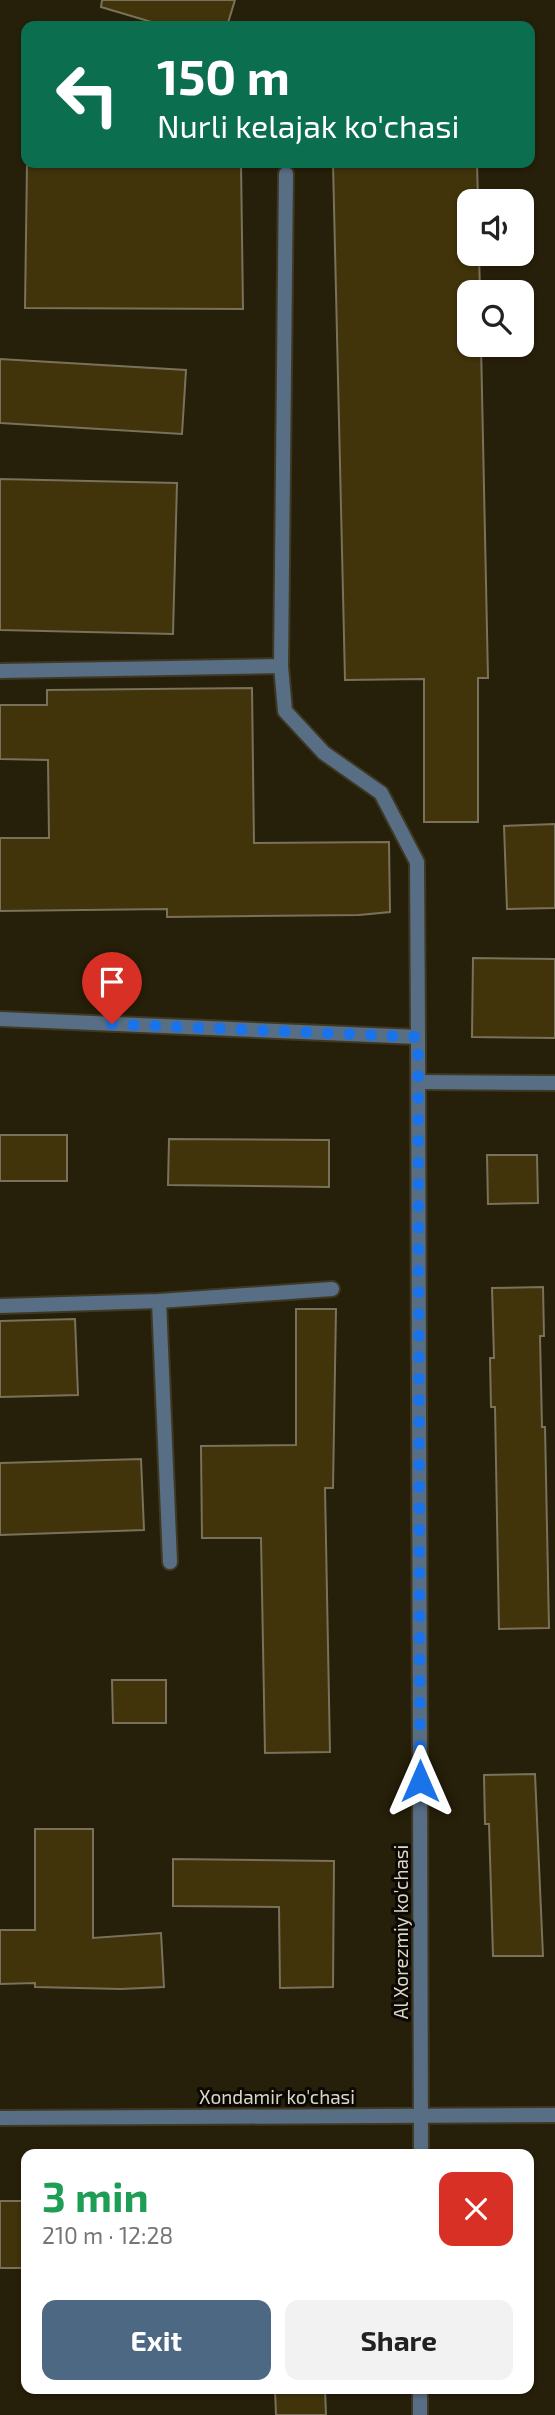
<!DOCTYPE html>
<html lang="en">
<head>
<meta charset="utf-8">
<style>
  body { margin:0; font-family:"Exo 2",sans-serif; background:#f2f2f2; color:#222; height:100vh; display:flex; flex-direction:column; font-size:26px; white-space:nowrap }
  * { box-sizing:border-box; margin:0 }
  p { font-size:23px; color:#767676 }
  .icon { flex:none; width:38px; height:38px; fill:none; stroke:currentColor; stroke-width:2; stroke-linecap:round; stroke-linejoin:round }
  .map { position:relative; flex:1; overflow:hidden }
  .drawer { position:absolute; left:21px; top:2149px; width:513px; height:245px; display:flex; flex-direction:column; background:#fff; border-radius:14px; box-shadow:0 2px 5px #0004 }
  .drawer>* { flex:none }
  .banner { position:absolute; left:21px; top:21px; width:514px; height:147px; border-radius:14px; box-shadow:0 2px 5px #0004; background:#0b6e4f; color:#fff; overflow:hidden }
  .buttons { position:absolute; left:457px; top:189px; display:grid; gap:14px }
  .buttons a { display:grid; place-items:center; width:77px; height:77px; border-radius:14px; background:#fff; box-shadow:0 2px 5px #0004; font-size:35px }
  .pin { position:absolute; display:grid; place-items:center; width:60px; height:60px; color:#fff; margin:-72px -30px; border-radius:50% 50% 50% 0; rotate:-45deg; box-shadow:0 0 7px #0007 }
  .pin .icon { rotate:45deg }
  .me { position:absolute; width:77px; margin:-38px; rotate:0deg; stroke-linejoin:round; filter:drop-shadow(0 0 5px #0008) }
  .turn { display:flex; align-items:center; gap:24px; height:147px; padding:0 21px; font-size:32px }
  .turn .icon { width:91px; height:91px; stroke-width:2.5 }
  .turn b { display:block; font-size:49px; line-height:60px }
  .round { display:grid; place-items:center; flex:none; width:74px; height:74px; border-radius:14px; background:#f2f2f2 }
  .headline { display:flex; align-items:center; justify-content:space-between; height:119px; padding:0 21px }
  h1 { font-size:42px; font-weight:700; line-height:52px; color:#1e9e55 }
  .action { display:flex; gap:14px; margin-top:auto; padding:14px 21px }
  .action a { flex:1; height:80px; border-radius:14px; background:#4d6883; color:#fff; font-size:28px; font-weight:700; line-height:80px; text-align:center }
  .action a+a { background:#f2f2f2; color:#222 }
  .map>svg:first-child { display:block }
  .building { fill:#41340b; stroke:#797159; stroke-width:2 }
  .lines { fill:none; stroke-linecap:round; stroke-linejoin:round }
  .service-casing { stroke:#3f3924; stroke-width:18 }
  .minor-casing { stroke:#3f3924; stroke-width:18 }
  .service { stroke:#586e84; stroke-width:14 }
  .minor { stroke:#586e84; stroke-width:14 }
  .route { stroke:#1a73e8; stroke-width:12; stroke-dasharray:0 21.6 }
  .labels { text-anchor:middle; stroke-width:6; stroke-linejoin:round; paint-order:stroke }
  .street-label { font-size:19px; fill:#dbd7ca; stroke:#0c0903 }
</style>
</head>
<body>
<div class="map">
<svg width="555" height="2415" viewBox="0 0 555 2415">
  <rect width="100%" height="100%" fill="#261f09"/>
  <g class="building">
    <path d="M102 0H235L227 26H165L101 7Z"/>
    <path d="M27 163H241L243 309 25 308Z"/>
    <path d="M333 163H477L478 201H469V254H479L480 292H469V345H481L488 678H478V822H424V679L345 680Z"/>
    <path d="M0 359 186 370 182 434 0 423Z"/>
    <path d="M0 479 177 483 173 634 0 630Z"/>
    <path d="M252 688 254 843 389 842 390 912 359 915 167 917V909L0 911V838H49L48 760 0 759V705H47V690Z"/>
    <path d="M555 824V908L507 909 504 826Z"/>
    <path d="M473 958 555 959V1038L472 1037Z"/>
    <rect x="0" y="1135" width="67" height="46"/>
    <path d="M169 1139 329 1140V1187L168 1185Z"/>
    <path d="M487 1155H537L538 1203 488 1204Z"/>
    <path d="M543 1287 544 1336H540L542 1427H545L549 1628 499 1629 495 1407H491L490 1358H494L492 1288Z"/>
    <path d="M296 1309H336L333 1488H325L330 1752 265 1753 261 1538H202L201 1446 296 1445Z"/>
    <path d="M75 1319 78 1395 0 1397V1321Z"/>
    <path d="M141 1459 144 1530 0 1535V1463Z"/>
    <path d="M112 1680H166V1723H113Z"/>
    <path d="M535 1774 543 1956H493L489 1824H485L484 1775Z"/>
    <path d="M35 1829H93V1938L161 1933 164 1987 121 1989 35 1987V1983L0 1984V1930H35Z"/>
    <path d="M173 1859 334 1861 333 1987 280 1988 279 1907 173 1906Z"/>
    <rect x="0" y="2201" width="26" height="67"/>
    <path d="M275 2389H325L326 2415H276Z"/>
  </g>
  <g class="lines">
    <g class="service-casing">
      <g id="service">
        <path d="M286 174 281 666 285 711 324 753 381 793 417 862 418 1037"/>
        <path d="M0 671 281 666"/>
        <path d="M159 1301 170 1562"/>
        <path d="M0 1306 159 1301 332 1289"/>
      </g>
    </g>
    <g class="minor-casing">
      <g id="minor">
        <path d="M0 1019 418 1037 421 2154"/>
        <path d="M419 1082 555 1083"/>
        <path d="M0 2118 555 2115"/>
        <path d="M420 2415V2389"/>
      </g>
    </g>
    <use href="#service" class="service"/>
    <use href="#minor" class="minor"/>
  </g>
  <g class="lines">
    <path class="route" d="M112 1024 418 1037 420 1781"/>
  </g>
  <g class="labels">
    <g class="street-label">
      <text transform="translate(401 1932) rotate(-90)" y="7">Al Xorezmiy ko'chasi</text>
      <text x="277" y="2104">Xondamir ko'chasi</text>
    </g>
  </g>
</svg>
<div class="buttons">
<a><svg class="icon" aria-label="sound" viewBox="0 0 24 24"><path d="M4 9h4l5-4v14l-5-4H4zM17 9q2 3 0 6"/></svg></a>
<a><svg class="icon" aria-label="search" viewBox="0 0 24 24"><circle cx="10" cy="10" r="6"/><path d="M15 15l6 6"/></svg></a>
</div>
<div class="pin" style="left:112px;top:1024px;background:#d93025"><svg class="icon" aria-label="arrive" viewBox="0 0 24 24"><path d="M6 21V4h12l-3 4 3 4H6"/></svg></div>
<svg class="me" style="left:420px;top:1781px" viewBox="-20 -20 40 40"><path d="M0-17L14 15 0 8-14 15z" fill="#1a73e8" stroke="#fff" stroke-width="4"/></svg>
<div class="banner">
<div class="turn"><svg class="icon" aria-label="left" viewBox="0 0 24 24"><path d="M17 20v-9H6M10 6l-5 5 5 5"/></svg><div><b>150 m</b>Nurli kelajak ko'chasi</div></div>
</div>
<section class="drawer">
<div class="headline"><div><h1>3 min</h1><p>210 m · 12:28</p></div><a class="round" style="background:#d93025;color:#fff"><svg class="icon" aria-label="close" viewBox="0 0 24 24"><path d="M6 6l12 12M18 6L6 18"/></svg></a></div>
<div class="action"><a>Exit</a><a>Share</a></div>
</section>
</div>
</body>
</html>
